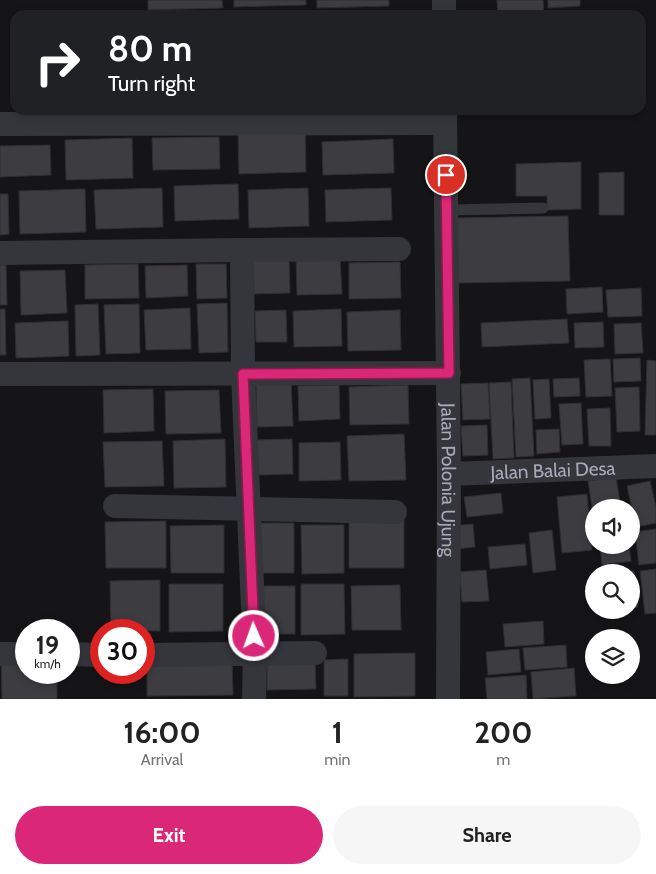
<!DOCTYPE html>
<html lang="en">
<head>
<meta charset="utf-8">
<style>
  body { margin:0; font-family:Cabin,sans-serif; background:#f6f6f6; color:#222; height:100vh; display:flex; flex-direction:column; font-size:19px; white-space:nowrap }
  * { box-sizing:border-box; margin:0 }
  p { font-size:16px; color:#767676 }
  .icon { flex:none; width:28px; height:28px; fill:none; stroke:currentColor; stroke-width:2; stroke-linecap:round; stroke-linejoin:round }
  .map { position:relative; height:699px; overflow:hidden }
  .side { display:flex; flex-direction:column; background:#fff; flex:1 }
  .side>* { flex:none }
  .banner { position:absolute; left:10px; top:10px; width:636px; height:105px; border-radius:15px; box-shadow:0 2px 8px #0003; background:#202124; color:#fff; overflow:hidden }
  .fabs { position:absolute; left:585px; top:499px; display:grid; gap:10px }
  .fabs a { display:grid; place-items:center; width:55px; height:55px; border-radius:50%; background:#fff; box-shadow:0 2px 8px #0003; font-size:25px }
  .speed { position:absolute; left:15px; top:619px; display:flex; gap:10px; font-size:25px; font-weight:700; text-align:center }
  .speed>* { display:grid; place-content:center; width:65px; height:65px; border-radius:50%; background:#fff; box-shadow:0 2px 8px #0003; line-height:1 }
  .speed small { font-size:12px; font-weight:400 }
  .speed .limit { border:8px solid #d22; background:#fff; color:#111 }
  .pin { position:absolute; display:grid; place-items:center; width:42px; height:42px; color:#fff; margin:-21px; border:2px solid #fff; border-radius:50%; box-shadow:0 1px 5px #0007 }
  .me { position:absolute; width:55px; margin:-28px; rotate:358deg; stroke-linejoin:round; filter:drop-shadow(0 0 4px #0008) }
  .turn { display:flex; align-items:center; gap:18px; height:105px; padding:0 15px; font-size:22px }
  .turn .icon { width:65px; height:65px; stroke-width:2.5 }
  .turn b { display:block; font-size:35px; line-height:42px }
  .eta { display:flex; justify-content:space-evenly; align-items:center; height:85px; text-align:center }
  .eta b { font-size:30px; font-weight:700; line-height:35px }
  .cta { display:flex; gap:10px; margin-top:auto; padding:10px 15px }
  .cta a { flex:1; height:58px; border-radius:30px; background:#db2777; color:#fff; font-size:20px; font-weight:700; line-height:58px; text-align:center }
  .cta a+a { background:#f6f6f6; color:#222 }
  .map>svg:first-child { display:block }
  .building { fill:#3c3c41; stroke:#2f2e32 }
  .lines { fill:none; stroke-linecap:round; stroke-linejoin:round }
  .lane { stroke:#35363c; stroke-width:11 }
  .street { stroke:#35363c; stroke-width:24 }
  .route-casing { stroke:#8e194d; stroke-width:12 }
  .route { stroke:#db2777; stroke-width:9 }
  .labels { text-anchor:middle; stroke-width:5; stroke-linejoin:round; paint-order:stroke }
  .street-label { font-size:19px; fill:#a6a9b7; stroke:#100f11 }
</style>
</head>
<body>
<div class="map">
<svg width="656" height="699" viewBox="0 0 656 699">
  <rect width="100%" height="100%" fill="#151416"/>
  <g class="building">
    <path d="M148 0H222L223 8 148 10Z"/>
    <path d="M234 0H306V5L234 7Z"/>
    <path d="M317 0H389V6L317 8Z"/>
    <path d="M497 0H543L544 15H498Z"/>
    <path d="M548 0H580V6L548 8Z"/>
    <path d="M305 128 306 172 239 174 238 131Z"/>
    <path d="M219 137 220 169 153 170 152 138Z"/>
    <path d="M132 138 133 178 66 180 65 140Z"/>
    <path d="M393 139 394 173 323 175 322 142Z"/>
    <path d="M50 145 51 175 0 177V146Z"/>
    <path d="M581 162V209L547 210V196H516V164Z"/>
    <path d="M624 172V215H599V173Z"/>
    <path d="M238 184 239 219 175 221 174 186Z"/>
    <path d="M162 188 163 227 96 229 94 190Z"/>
    <path d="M308 188 309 226 249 228 248 190Z"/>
    <path d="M391 188 392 220 326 222 325 190Z"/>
    <path d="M85 189 86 232 20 234 19 191Z"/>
    <path d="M0 194H8L9 234 0 235Z"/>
    <path d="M568 216 570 281 455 283 454 218Z"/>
    <path d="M340 258 342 294 297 295 296 259Z"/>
    <path d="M289 259 290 293 254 294 253 260Z"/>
    <path d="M400 262 401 298 349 299V263Z"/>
    <path d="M138 264 139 298 85 299V265Z"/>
    <path d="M196 264H226L227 298 197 299Z"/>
    <path d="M0 265H6L7 305H0Z"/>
    <path d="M187 265 188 296 146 298 145 266Z"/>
    <path d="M65 270 67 313 21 315 20 271Z"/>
    <path d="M602 287 603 312 567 314 566 289Z"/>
    <path d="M641 288 642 316 608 317 606 290Z"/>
    <path d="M227 303 228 352 199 353 197 304Z"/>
    <path d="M98 304 100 355 76 356 75 305Z"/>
    <path d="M139 304 140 353 106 354 104 305Z"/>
    <path d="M190 308 191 349 146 350 144 310Z"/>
    <path d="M0 309H5L6 355H0Z"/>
    <path d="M341 309 342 346 294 347 293 311Z"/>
    <path d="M286 310 287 342H256L255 311Z"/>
    <path d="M400 310 401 350 348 351 347 312Z"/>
    <path d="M567 319 569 343 482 347 481 323Z"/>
    <path d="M68 321 69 356 16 358 15 323Z"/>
    <path d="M603 322 604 347 575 348 574 323Z"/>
    <path d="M641 323 643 353 615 354 614 324Z"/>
    <path d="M640 358 641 381 614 382 613 359Z"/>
    <path d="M610 359 612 396 586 397 584 360Z"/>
    <path d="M647 360 656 361V435H645Z"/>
    <path d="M530 378 534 456 516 457 512 379Z"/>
    <path d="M579 378 580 396 554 397 553 379Z"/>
    <path d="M549 379 551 418 535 419 533 380Z"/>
    <path d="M291 381 293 426 257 427 256 382Z"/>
    <path d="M511 382 514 458 493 459 489 383Z"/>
    <path d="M488 383 490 419 463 420 461 384Z"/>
    <path d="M339 385 340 419 299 421 298 386Z"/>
    <path d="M408 385 409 424 350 425 349 387Z"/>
    <path d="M639 387 640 431 617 432 615 388Z"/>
    <path d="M153 389 154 431 104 433 103 390Z"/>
    <path d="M219 390 221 433 166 434 165 391Z"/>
    <path d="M581 403 583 444 562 445 559 404Z"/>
    <path d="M610 408 611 446H589L587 409Z"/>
    <path d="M487 425 488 455 463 456 461 426Z"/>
    <path d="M559 429 560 452 537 454 536 430Z"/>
    <path d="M404 434 406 480 349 481 347 436Z"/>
    <path d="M225 439 226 487 174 488 173 441Z"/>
    <path d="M292 439 293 474 257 475 256 440Z"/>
    <path d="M162 441 164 486 105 487 103 442Z"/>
    <path d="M340 442 341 480 299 481V443Z"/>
    <path d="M616 477 621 508H594V520L588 481Z"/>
    <path d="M650 481 656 507V523L636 527 627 486Z"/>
    <path d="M501 493 503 513 467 517 464 497Z"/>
    <path d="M587 494 592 550 562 553 557 497Z"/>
    <rect x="349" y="518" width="55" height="50"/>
    <path d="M166 521V568H106L105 522Z"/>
    <path d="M259 523H294V573H260Z"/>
    <path d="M473 524 475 547 456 549 454 526Z"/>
    <path d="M224 525V573H171L170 526Z"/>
    <path d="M301 525H344V573L302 574Z"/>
    <path d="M656 529V563L639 565 635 532Z"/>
    <path d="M552 530 556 570 533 573 529 533Z"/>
    <path d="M525 544 527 565 490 569 488 547Z"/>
    <path d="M600 545H629L631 561 602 565Z"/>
    <path d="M656 569V613L645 614 640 571Z"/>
    <path d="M486 570 489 601 462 602 460 572Z"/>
    <path d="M634 571 638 607 631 608V572H620Z"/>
    <path d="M160 580V631L111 630 110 581Z"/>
    <path d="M169 584H223V631L169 632Z"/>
    <path d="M301 584H344L345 634 301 635Z"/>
    <path d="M400 585 401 630H352L351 586Z"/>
    <rect x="259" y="586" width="36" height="48"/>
    <path d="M543 621 544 644 505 647 503 624Z"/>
    <path d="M566 645 567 667 525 670 523 648Z"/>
    <path d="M519 649 521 672 488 675 486 652Z"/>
    <path d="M415 653V696L354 697V654Z"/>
    <path d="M1 655H26V672H57V699H2Z"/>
    <path d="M348 659V696H324V660Z"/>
    <path d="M267 660H315L316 689 267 690Z"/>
    <path d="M232 661 233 695 147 696V662Z"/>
    <path d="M574 668 576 696 533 699 531 672Z"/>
    <path d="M526 675 527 699H487L485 678Z"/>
  </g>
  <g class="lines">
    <path class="lane" d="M446 210 543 208"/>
    <g class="street">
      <path d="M444 0V15"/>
      <path id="s1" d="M445 110 449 474 448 699"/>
      <path d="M0 124 445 123"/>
      <path d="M0 253 242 250"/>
      <path d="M0 374 449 373"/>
      <path id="s2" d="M449 474 656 466"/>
      <path d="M115 506 395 512"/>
      <path d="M0 654H26"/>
      <path d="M69 654 101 655"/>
      <path d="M144 655 315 653"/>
      <path d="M254 699 255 655 243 374 242 250 399 249"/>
    </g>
  </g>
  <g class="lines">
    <g class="route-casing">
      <path id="route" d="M254 636 243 374 449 373 446 175"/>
    </g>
    <use href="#route" class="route"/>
  </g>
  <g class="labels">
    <g class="street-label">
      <text dy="7" stroke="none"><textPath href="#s2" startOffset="104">Jalan Balai Desa</textPath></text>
      <text dy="7" stroke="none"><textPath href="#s1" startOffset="370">Jalan Polonia Ujung</textPath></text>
    </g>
  </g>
</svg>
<div class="fabs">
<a><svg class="icon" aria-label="sound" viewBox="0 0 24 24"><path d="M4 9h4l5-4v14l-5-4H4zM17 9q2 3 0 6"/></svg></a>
<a><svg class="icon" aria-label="search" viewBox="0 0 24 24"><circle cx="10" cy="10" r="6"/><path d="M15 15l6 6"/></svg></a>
<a><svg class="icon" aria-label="layers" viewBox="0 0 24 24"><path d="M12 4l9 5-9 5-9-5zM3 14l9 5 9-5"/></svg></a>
</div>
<div class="speed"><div>19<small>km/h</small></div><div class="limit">30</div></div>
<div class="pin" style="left:446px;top:175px;background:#d93025"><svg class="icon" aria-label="arrive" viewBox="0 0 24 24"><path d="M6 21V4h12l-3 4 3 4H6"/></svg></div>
<svg class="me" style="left:254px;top:636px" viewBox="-20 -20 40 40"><circle r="17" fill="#db2777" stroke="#fff" stroke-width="3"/><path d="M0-11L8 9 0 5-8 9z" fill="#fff"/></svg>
<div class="banner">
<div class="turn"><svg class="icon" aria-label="right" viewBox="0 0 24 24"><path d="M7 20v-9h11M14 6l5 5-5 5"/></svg><div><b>80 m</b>Turn right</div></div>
</div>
</div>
<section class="side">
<div class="eta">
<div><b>16:00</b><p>Arrival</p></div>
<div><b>1</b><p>min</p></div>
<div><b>200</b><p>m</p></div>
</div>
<div class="cta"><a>Exit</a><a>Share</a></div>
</section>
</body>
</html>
